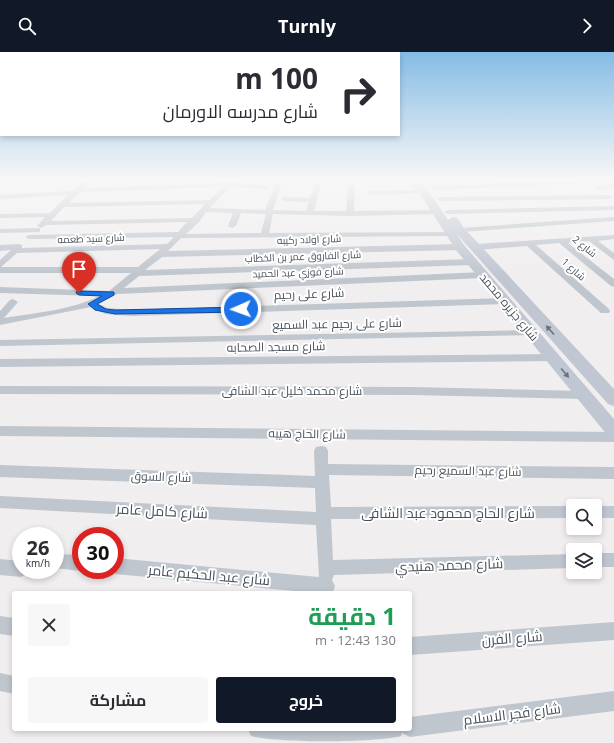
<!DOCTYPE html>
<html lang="ar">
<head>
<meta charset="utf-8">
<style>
  body { margin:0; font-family:"Open Sans",Cairo,sans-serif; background:#f7f7f7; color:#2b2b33; direction:rtl; height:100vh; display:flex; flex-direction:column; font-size:15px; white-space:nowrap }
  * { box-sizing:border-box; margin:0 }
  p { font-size:13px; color:#7c7c81 }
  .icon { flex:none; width:22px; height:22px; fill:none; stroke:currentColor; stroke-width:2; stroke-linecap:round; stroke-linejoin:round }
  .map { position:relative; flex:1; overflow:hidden; direction:ltr }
  .side { position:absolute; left:12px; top:539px; width:400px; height:140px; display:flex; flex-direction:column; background:#fff; border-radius:4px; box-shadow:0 2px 6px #0003; direction:rtl }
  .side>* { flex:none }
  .banner { position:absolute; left:0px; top:0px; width:400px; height:84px; box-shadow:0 2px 6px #0003; direction:rtl; background:#fff; color:#2b2b33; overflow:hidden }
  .fabs { position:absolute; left:566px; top:447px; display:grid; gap:8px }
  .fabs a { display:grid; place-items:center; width:36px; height:36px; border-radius:4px; background:#fff; box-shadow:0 2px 6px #0003; font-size:20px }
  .speed { position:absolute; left:12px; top:475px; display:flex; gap:8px; font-size:20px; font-weight:700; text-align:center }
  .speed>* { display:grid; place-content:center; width:52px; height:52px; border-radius:50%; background:#fff; box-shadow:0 2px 6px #0003; line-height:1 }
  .speed small { font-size:10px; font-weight:400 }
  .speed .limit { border:6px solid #d22; background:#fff; color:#111 }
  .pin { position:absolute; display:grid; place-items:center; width:34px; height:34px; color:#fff; margin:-41px -17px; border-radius:50% 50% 50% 0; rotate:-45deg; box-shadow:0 0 4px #0007 }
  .pin .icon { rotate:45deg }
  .me { position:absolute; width:44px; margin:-22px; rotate:268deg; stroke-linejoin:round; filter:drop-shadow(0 0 3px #0008) }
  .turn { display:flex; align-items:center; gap:14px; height:84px; padding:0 16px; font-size:18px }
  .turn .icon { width:52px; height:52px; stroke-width:2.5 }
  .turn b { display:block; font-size:28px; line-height:34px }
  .round { display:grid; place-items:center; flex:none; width:42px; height:42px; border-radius:4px; background:#f7f7f7 }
  .headline { display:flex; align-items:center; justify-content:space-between; height:68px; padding:0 16px }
  h1 { font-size:24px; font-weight:700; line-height:30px; color:#1e9e55 }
  .button { display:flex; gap:8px; margin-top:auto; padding:8px 16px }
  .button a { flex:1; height:46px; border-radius:4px; background:#111827; color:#fff; font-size:16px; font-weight:700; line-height:46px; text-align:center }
  .button a+a { background:#f7f7f7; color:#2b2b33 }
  header { display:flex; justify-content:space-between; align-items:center; height:52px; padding:0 16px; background:#111827; color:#fff; font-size:18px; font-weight:700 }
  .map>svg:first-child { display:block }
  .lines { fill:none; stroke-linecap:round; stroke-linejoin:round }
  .minor { fill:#c0c6ce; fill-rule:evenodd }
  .secondary { fill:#c0c7d2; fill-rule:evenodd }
  .oneway { fill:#6c737d }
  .route { fill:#1a73e8; stroke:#114b97 }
  .labels { text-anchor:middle; stroke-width:4; stroke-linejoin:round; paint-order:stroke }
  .far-street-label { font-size:10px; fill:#484f59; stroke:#fff }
  .street-label { font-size:12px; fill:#484f59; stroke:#fff }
  .near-street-label { font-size:14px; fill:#484f59; stroke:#fff }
</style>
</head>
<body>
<header><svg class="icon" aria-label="forward" viewBox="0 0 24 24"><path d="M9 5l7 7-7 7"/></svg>Turnly<svg class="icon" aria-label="search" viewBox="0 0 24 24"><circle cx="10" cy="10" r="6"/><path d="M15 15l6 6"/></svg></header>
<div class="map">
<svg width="614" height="691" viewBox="0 0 614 691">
  <rect width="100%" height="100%" fill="#f0eeee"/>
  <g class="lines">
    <g class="minor">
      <path d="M86 126H146L143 128 90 130 84 136 226 131 231 126H238L234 131 266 133 269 135 266 137 230 135 210 156 265 158 278 126H284L273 158 306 159 309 150 284 149 280 147 284 145 310 146 317 126H323L314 159H346L349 126H355L354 159 436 158 440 160 436 162 350 164 273 162 269 181 450 180 454 182 450 184 181 186 168 199 460 192 464 195 460 198 162 205 145 218 471 207 475 210 471 213 139 224 124 236 483 220 488 223 483 226 117 242 99 252 107 256 133 258 505 246 510 249 505 252 133 264 105 262 91 255 0 273V259L10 248 13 247 18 250 4 266C34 261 72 258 99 244L0 241V235L109 239 131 221H0V208L11 198 0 199V193L19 192 22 193V196L167 192 174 185 29 187 25 185 29 183 178 180 187 170 46 173 41 176 37 174 45 165 0 166V162L50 161 68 143 0 147V143L73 139ZM222 135 210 148 69 151 80 140ZM205 152 192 166 51 169 64 155ZM206 160 233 161 228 174 232 176 236 174 241 161 266 162 261 181 186 182 199 170ZM160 197 138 215H1L17 201Z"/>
      <path d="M591 128 593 129V131L435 138 432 136 435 134Z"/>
      <path d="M614 132V136L598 138 595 136 598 134Z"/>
      <path d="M424 138 426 139V141L371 143 367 141 371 139Z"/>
      <path d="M608 143 612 145 611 147 441 149 437 147 441 145Z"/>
      <path d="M614 154V158L448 162 444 160 448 158Z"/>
      <path d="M614 165V169L460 180 456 178 460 176Z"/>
      <path d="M37 176H40V180L0 181V177Z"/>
      <path d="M614 183V187L598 189 614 201V208L589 189 568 191 614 227V235L611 234 559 191 536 193 609 257 610 259 609 261H601L527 194 476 198 472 195 476 192Z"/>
      <path d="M531 278 536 281 535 283 0 294V288Z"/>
      <path d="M552 302 556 303 558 306 556 309 0 315V307Z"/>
      <path d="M0 334 413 335 584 339 588 340 590 343 588 346 584 347 413 343 0 342Z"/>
      <path d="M0 374 614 380V390L0 384Z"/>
      <path d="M321 394 326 395 328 399V412L614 415V427L329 423 331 455 573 454H574L573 466 331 467 333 508 573 502V516L334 523 332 528 335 534 333 540 316 541 115 522 109 518H115V506L319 525 316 473 0 456V444L316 460 315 436 0 425V413L315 424 314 399 316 395Z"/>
      <path d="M594 454H614V466H595Z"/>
      <rect x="595" y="501" width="19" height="14"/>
      <path d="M55 502 81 503V518H82L81 519 55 516Z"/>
      <path d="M0 507 21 509V518H29L27 522 21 525 0 523Z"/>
      <path d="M0 564 14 566V584L0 582Z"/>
      <path d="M614 570V588L410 603V585Z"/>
      <path d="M0 621 14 624V642L0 639Z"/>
      <path d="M614 639V659L410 685 402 681 401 684C375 691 277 691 251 684L248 677H314L327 679 330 677H410V665Z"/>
    </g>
    <path class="secondary" d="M406 126H416L428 138 448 168 453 165 457 166 464 176 614 337V354L608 352 456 181 464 193 614 367V386L608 384 456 198 420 142Z"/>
  </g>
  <defs><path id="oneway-solid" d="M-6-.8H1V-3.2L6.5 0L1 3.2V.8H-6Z"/></defs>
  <g class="oneway">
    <use href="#oneway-solid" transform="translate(550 278) rotate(-132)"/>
    <use href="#oneway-solid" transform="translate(565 321) rotate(50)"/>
  </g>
  <linearGradient id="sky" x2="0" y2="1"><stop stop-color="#85bce5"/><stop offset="0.57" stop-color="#f8f7f7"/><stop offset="1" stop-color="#f8f7f7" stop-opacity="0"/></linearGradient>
  <rect width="614" height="223" fill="url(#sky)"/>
  <path class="route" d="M77 239 114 240V243L97 252 106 257 115 258 241 255 245 257 241 260 115 262 95 258 88 252 102 244 79 243 76 241Z"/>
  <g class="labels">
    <g class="far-street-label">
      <text transform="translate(91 186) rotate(-2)" y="4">شارع سيد طعمه</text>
      <text transform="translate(309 187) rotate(-2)" y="4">شارع اولاد ركيبه</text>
      <text transform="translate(585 194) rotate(39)" y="4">شارع 2</text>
      <text transform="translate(303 204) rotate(-2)" y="4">شارع الفاروق عمر بن الخطاب</text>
      <text transform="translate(574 217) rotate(42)" y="4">شارع 1</text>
      <text transform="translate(298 220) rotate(-2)" y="4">شارع فوزي عبد الحميد</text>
    </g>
    <g class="street-label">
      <text transform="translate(309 242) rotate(-2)" y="4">شارع على رحيم</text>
      <text transform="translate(509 255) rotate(50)" y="4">شارع جزيره محمد</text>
      <text transform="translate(337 272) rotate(-1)" y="4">شارع على رحيم عبد السميع</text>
      <text transform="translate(276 295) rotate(-1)" y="4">شارع مسجد الصحابه</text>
      <text x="292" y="343">شارع محمد خليل عبد الشافى</text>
      <text transform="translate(307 382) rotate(1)" y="4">شارع الحاج هيبه</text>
      <text transform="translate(468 419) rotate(1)" y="4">شارع عبد السميع رحيم</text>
      <text transform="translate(161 425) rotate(2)" y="4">شارع السوق</text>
    </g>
    <g class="near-street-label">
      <text transform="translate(162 459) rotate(3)" y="5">شارع كامل عامر</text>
      <text x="448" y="466">شارع الحاج محمود عبد الشافى</text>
      <text transform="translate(449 513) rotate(-2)" y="5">شارع محمد هنيدي</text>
      <text transform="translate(209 523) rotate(5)" y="5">شارع عبد الحكيم عامر</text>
      <text transform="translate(512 586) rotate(-4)" y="5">شارع الفرن</text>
      <text transform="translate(512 662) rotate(-7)" y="5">شارع فجر الاسلام</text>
    </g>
  </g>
</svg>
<div class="fabs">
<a><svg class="icon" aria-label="search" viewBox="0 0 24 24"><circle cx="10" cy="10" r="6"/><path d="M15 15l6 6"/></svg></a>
<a><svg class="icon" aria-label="layers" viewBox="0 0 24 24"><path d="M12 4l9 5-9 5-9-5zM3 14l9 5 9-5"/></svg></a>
</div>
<div class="speed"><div>26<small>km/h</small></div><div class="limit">30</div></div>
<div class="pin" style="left:79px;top:241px;background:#d93025"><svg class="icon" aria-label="arrive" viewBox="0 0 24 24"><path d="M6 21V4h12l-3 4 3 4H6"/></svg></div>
<svg class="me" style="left:241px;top:257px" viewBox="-20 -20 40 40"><circle r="17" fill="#1a73e8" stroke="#fff" stroke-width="3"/><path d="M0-11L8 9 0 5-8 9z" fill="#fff"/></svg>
<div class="banner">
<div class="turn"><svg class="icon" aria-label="right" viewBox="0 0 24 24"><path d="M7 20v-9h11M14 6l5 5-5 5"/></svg><div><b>100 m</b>شارع مدرسه الاورمان</div></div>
</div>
<section class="side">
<div class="headline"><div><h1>1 دقيقة</h1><p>130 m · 12:43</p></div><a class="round"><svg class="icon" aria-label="close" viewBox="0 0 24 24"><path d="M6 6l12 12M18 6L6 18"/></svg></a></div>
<div class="button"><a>خروج</a><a>مشاركة</a></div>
</section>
</div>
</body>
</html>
